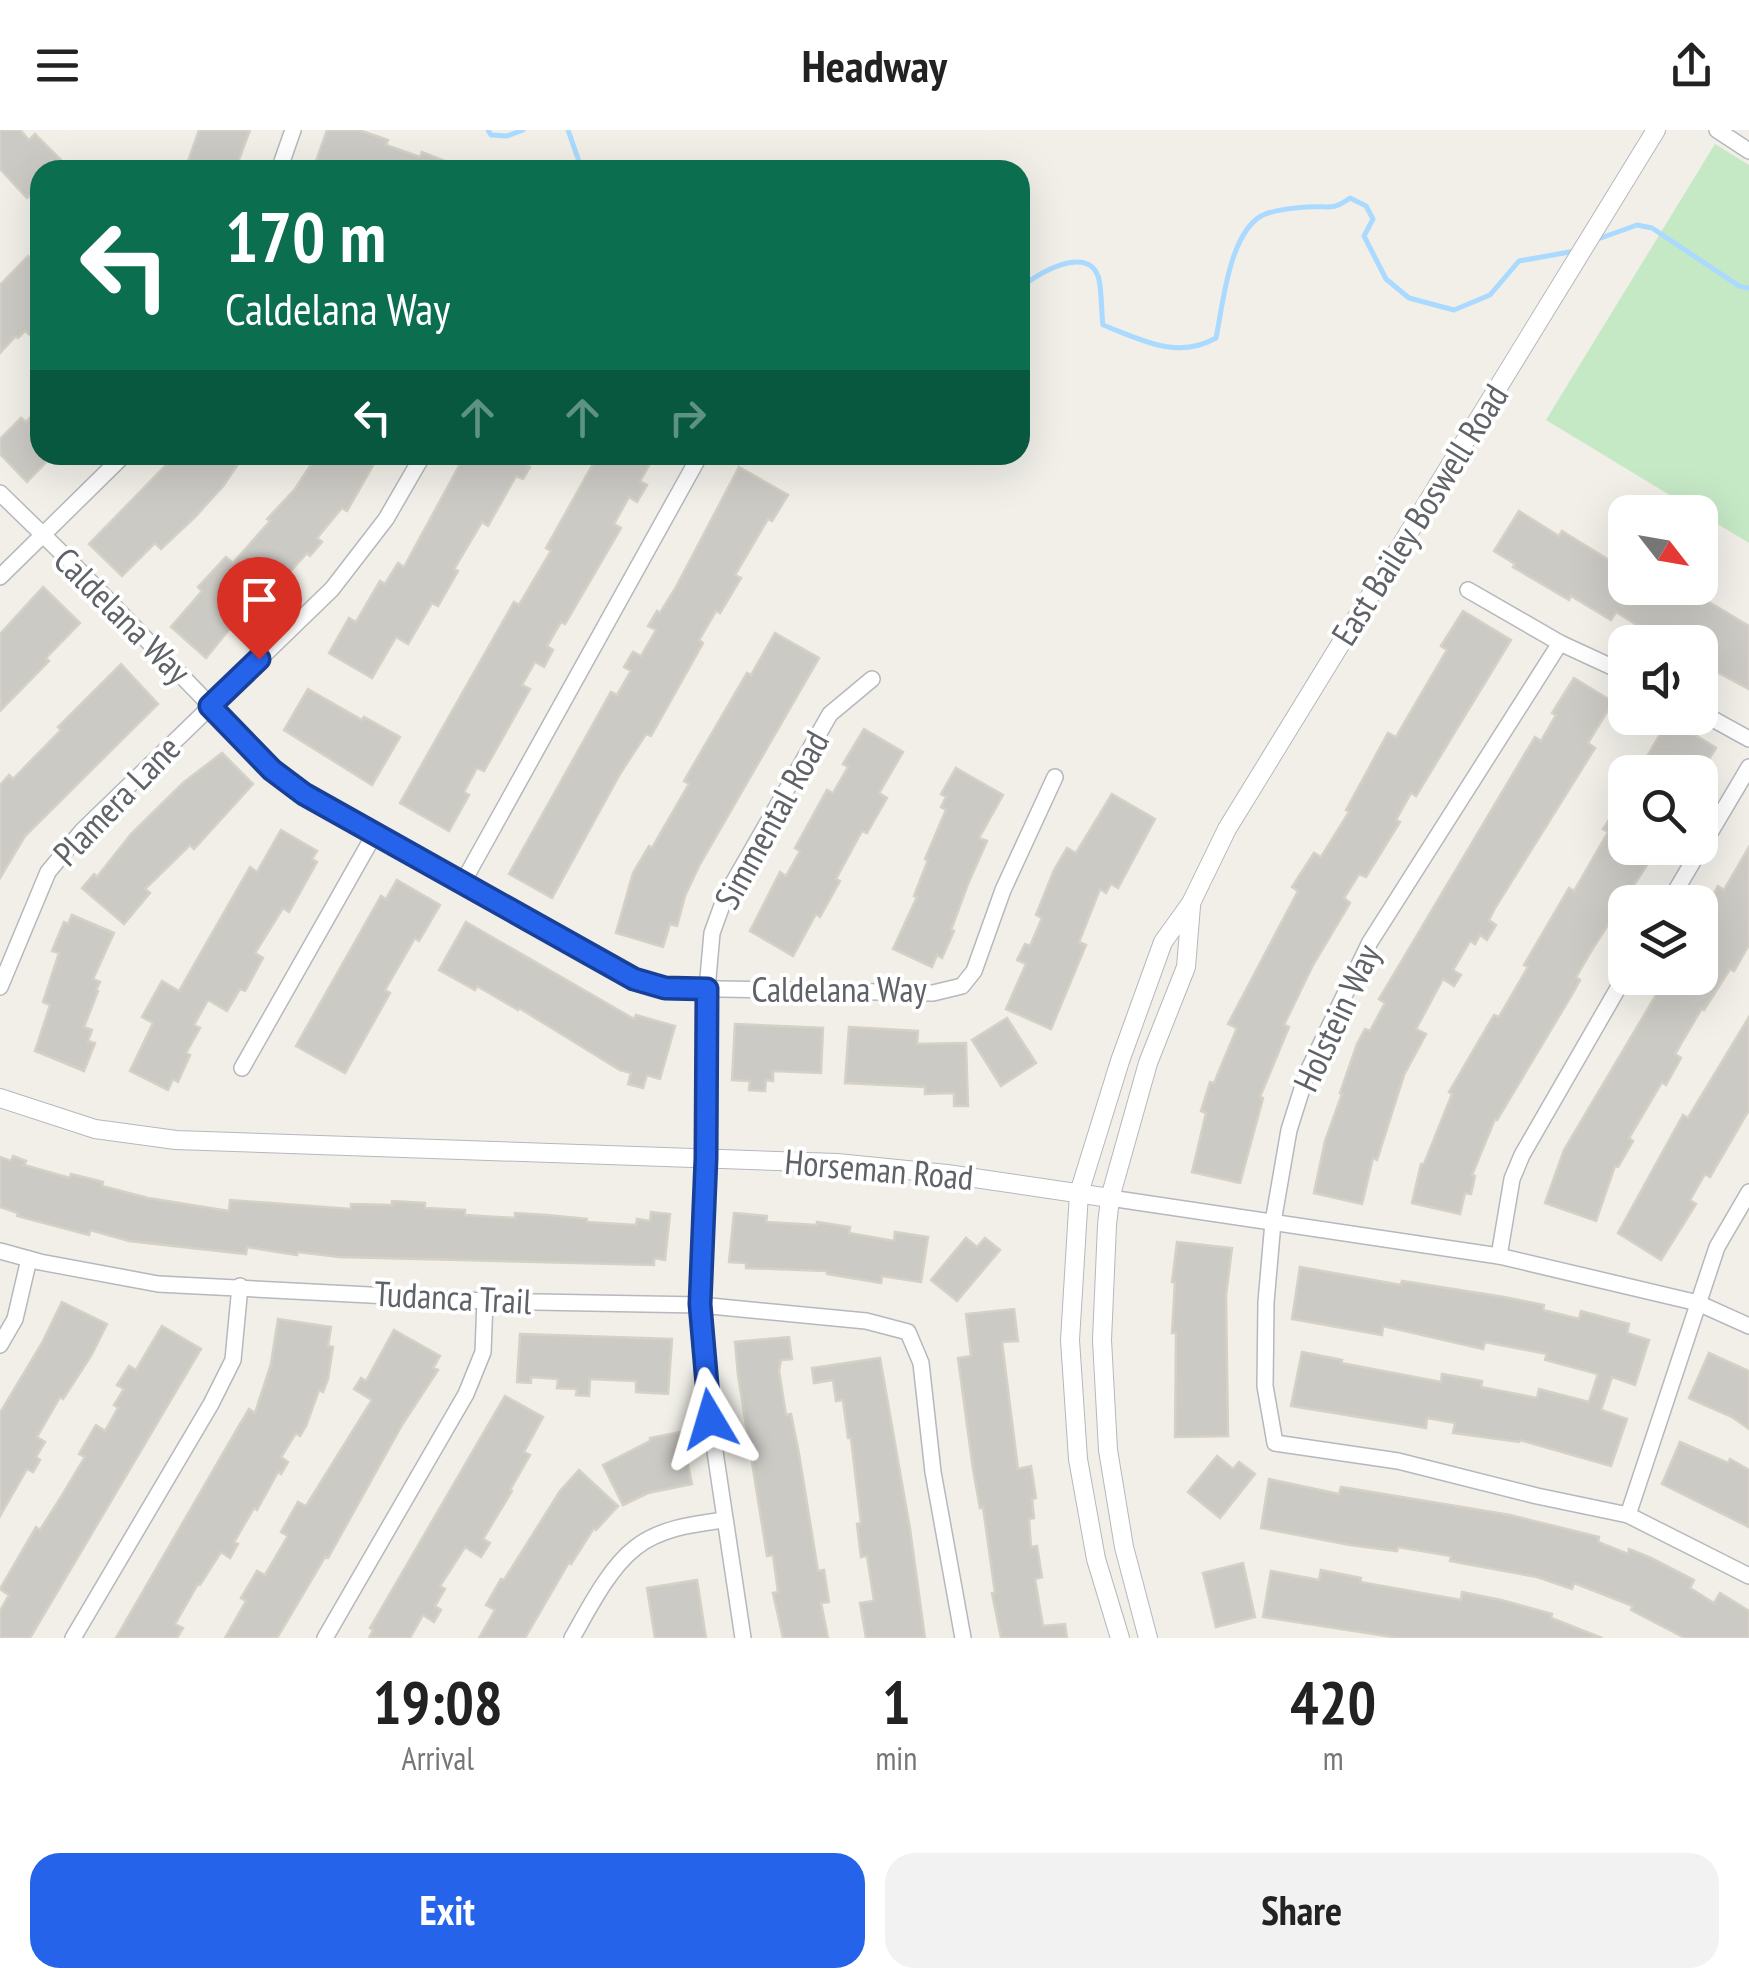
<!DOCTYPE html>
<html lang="en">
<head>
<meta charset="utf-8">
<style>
  body { margin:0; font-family:"PT Sans Narrow",sans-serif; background:#f2f2f2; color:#222; height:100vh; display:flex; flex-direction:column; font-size:38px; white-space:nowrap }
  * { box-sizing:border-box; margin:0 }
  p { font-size:32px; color:#767676 }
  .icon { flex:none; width:55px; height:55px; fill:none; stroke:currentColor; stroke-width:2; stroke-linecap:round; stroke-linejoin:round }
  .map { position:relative; height:1508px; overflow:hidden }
  .sheet { display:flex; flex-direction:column; background:#fff; flex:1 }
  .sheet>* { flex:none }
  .guide { position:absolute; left:30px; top:30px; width:1000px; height:305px; border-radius:30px; box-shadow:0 10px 40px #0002; background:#0b6e4f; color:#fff; overflow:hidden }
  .needle { width:65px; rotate:121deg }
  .buttons { position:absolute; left:1608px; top:365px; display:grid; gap:20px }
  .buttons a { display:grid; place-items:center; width:110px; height:110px; border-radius:20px; background:#fff; box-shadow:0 10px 40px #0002; font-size:50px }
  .pin { position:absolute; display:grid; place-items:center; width:85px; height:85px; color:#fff; margin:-102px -42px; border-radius:50% 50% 50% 0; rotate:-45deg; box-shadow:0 0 10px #0007 }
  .pin .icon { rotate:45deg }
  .me { position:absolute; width:110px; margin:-55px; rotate:353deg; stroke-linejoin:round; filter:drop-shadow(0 0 8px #0008) }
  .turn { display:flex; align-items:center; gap:35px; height:210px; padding:0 30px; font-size:45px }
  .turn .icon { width:130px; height:130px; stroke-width:2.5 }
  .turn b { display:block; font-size:70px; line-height:85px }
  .lanes { display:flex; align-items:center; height:95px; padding:0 30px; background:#0003; justify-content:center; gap:50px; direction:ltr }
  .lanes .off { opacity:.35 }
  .eta { display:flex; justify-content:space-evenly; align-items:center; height:170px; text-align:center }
  .eta b { font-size:60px; font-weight:800; line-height:70px }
  .primary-button { display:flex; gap:20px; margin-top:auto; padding:20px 30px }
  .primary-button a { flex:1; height:115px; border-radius:30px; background:#2563eb; color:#fff; font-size:40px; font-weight:800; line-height:115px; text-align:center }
  .primary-button a+a { background:#f2f2f2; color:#222 }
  header { display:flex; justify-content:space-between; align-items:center; height:130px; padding:0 30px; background:#fff; font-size:45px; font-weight:800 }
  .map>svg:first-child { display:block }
  .green { fill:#c5e8c5 }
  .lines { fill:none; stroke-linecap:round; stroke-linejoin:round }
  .stream { stroke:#aadaff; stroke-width:5 }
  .building { fill:#cccac5; stroke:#d6d1c6; stroke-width:2.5 }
  .minor-casing { stroke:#b5b8bc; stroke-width:18 }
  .tertiary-casing { stroke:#b5b8bc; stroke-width:20 }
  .minor { stroke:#fff; stroke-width:15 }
  .tertiary { stroke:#fff; stroke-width:18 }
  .route-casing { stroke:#184099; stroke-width:25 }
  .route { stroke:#2563eb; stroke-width:18 }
  .labels { text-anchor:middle; stroke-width:8; stroke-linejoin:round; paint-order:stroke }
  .street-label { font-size:35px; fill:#5f6368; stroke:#fff }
</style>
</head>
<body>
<header><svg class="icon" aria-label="menu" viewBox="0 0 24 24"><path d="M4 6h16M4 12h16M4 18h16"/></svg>Headway<svg class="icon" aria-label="share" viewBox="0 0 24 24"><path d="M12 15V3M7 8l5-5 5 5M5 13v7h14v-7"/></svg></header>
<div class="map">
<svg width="1749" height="1508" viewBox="0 0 1749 1508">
  <rect width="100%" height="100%" fill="#f1efe8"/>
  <path class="green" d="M1715 14 1749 35V413L1546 290Z"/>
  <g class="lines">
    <g class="stream">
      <path d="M488 0 491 5 507 6 523 0"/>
      <path d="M568 0 582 40"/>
      <path d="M1598 109 1637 95 1652 98 1739 156 1749 158"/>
      <path d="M1020 158C1035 145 1086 114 1098 146 1102 157 1101 181 1103 195 1142 210 1177 230 1216 208 1223 174 1229 105 1261 86 1272 80 1293 78 1306 77 1327 75 1331 82 1350 68L1366 76 1373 89 1364 106 1386 149 1409 168 1454 180 1490 165 1519 131 1575 121"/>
    </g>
  </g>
  <g class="building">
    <path d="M0 0H20L29 10 35 4 63 32 56 40H40V56L27 68 0 39Z"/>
    <path d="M199 0H250L235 40H185Z"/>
    <path d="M327 0H359L388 10 386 15 420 27 422 22 468 40H313Z"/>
    <path d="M40 119V195L30 205 25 201 18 208 16 206 0 223V155L28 126 31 129Z"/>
    <path d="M40 277V325H53L27 352 0 324V309L21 288 26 292Z"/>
    <path d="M176 325H244L224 355 196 386 161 419 155 413 122 446 89 414Z"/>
    <path d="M317 325H379L347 381 342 378 317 408 322 412 310 426 307 423 256 480 250 474 206 528 171 497 202 461 198 457 226 427 233 433 270 391 267 389 295 359Z"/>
    <path d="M465 325H529L524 334 530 337 523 349 516 346 488 396 482 392 454 439 458 441 438 476 432 473 408 514 396 507 372 548 329 523 349 488 356 492 380 451 385 454 398 433 404 437Z"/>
    <path d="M598 325H655L640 351 647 355 637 372 629 367 614 394 621 398 565 494 561 492 547 516 553 520 544 537 535 532 522 555 530 559 484 641 477 638 464 662 469 665 449 701 400 673 514 472 519 475 551 421 546 418Z"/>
    <path d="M739 337 788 365 772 391 768 389 735 445 741 448 720 483 716 481 699 510 703 513 651 606 646 604 620 644 552 768 509 744 611 562 617 565 631 541 624 537 633 522 641 526 656 500 648 496 657 481 660 483 676 457Z"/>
    <path d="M1519 381 1559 406 1562 401 1625 440V458H1667L1687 470 1692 462 1749 496V559L1700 533V512H1686L1662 497 1656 507 1616 482 1611 490 1571 466 1569 470 1513 437 1515 434 1494 421Z"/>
    <path d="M43 457 80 493 46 528 49 531 0 581V504Z"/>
    <path d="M1463 481 1511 510 1416 666 1411 663 1396 690 1400 692 1366 747 1359 744 1344 768 1350 773 1313 835 1284 895 1289 897 1260 967 1263 968 1240 1053 1192 1042 1206 983 1201 981 1210 952 1214 953 1237 898 1228 894 1298 761 1292 757 1314 723 1321 727 1349 682 1346 680 1388 603 1396 607 1447 520 1441 516Z"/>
    <path d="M775 503 819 528 700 734 685 766 677 796 670 794 663 817 616 803 633 743 649 716 652 718 689 654 684 651 747 543 751 545Z"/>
    <path d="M121 534 158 574 25 706 0 748V655L9 645 13 649 61 600 58 597Z"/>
    <path d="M1574 548 1613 572 1588 613 1595 618 1495 778 1489 790 1496 795 1487 810 1480 805 1475 814 1470 811 1453 840 1461 845 1454 856 1443 849 1416 899 1426 904 1404 945 1377 1030 1373 1028 1362 1074 1314 1063 1325 1011 1342 964 1340 963 1357 914 1365 899 1370 901 1385 873 1379 869 1526 622 1535 607 1541 611 1556 585 1552 583Z"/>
    <path d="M308 559 362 590 364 587 400 607 372 655 284 600Z"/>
    <path d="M1669 589 1716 618 1701 642H1638Z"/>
    <path d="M864 599 903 622 879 663 887 668 867 703 862 701 836 749 840 751 820 787 816 784 793 826 750 801 780 742 786 746 800 721 795 718 827 660 833 663 848 637 843 634Z"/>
    <path d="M222 623 253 654 194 719 190 715 145 759 150 763 124 794 82 758 94 744 97 747 131 704 184 652Z"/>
    <path d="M956 638 1003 665 979 708 987 711 968 754 951 800 954 801 942 828 937 825 932 837 893 819 917 767 914 766 928 730 925 729 946 680 941 677 946 667 941 664Z"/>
    <path d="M1112 664 1155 689 1118 758 1111 754 1106 763 1100 759 1079 812 1086 815 1051 899 1006 879 1026 834 1017 830 1025 814 1030 816 1042 788 1036 785 1054 740 1067 718 1076 723Z"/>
    <path d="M1625 665V718H1658L1593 818 1576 847 1580 850 1573 863 1497 990 1495 989 1472 1045 1475 1046 1471 1064 1465 1063 1460 1084 1412 1073 1421 1034H1424L1452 964 1449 962 1494 885 1499 887 1528 837 1524 835 1569 758 1574 761 1608 702 1603 699Z"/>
    <path d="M281 700 317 721 312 729 317 732 289 782 283 778 255 823 263 828 245 861 240 859 227 881 208 870 194 895 200 898 186 923 190 925 178 952 173 949 168 960 130 941 153 893 142 887 162 851 179 861 250 737 257 742Z"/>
    <path d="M1749 717V815L1734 841 1730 839 1704 880 1702 878 1675 924 1681 928 1666 955 1662 952 1629 1008 1633 1011 1618 1037 1615 1036 1596 1091 1545 1073 1564 1020 1666 848H1700V798L1713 775 1709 772 1718 756 1724 760Z"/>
    <path d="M397 750 440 775 419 811 415 808 385 860 390 863 345 943 296 916 381 766 386 769Z"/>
    <path d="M72 785 114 803 93 849 100 852 96 860 98 861 84 897 92 900 88 911 95 913 84 941 35 921 50 875 43 872 59 823 52 821 64 792 68 794Z"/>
    <path d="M466 792 634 889 636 885 675 896 660 949 647 945 643 958 628 954 631 943 620 940 519 878 518 880 477 856 475 860 439 840Z"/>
    <path d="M1749 887V980L1710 1047 1705 1044 1690 1070 1696 1074 1661 1130 1618 1103 1683 985 1688 988Z"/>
    <path d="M1007 888 1036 933 1001 956 972 910Z"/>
    <path d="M735 894 823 898 821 943 773 941V951L766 950 765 961 749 960 750 951 732 950Z"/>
    <path d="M849 897 918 901 917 914 966 913 968 976H954V963L925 964V957L845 953Z"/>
    <path d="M13 1026 26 1031 24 1035 70 1048 71 1044 103 1052 102 1056 148 1068 229 1081 230 1070 351 1079V1074L392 1075V1071L425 1073V1078L465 1080V1085L515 1088V1083L547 1085 587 1089V1092L636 1095 637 1089 650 1091 651 1082 670 1084 665 1130 654 1128V1135L339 1127 298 1122 297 1125 247 1117 246 1124 129 1111 90 1100 89 1105 17 1086 18 1083 0 1077V1027L11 1031Z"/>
    <path d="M734 1083 767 1086 766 1092 817 1095V1092L850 1097 849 1103 894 1111 895 1102 928 1107 921 1152 882 1146 881 1153 827 1144V1141L746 1138V1133L729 1132Z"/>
    <path d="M966 1108 977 1117 985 1108 1000 1120 957 1171 931 1150Z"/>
    <path d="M1177 1112 1232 1118 1226 1165 1228 1306 1175 1307 1176 1203H1172L1175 1152H1172Z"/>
    <path d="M1300 1137 1401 1155 1402 1151 1504 1167 1544 1175 1543 1180 1579 1189 1581 1181 1629 1194 1627 1203 1649 1210 1635 1255 1612 1247 1601 1280 1627 1289 1611 1336 1520 1310 1519 1312 1453 1303 1455 1293 1427 1288 1426 1298 1291 1276 1302 1222 1342 1230 1341 1233 1441 1252 1442 1244 1482 1251 1481 1257 1537 1268 1539 1259 1589 1272 1598 1244 1545 1230 1547 1224 1485 1212 1483 1219 1383 1196 1382 1205 1292 1189Z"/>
    <path d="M62 1172 107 1194 91 1226 63 1269 60 1267 37 1307 45 1312 36 1327 40 1330 33 1342 27 1339 0 1386V1283L42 1213Z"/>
    <path d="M1014 1179 1018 1211 1002 1212 1018 1339 1031 1336 1036 1368 1032 1369 1034 1388 1029 1389 1031 1417 1037 1416 1042 1447 1035 1449 1043 1496 1065 1494 1067 1508H1001L992 1463H995L983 1377 980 1378 973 1339 958 1228 971 1226 966 1184Z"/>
    <path d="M278 1189 331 1197 328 1216 333 1217 328 1249 323 1262 319 1260 306 1296 300 1306 296 1303 281 1327 288 1332 281 1344 278 1342 257 1380 254 1378 234 1412 238 1414 230 1428 221 1422 200 1455 198 1454 175 1494 183 1498 177 1508H116L240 1294 249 1279 255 1283 271 1234Z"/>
    <path d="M162 1196 201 1219 30 1508H0V1481L9 1465 0 1459 36 1397 40 1400 61 1367 85 1327 79 1324 96 1295 105 1301 118 1278 114 1275 124 1259 117 1255 129 1236 136 1240Z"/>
    <path d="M394 1200 440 1226 433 1238 438 1240 402 1295 328 1428 325 1427 277 1508H225L246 1471 241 1468 257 1441 265 1445 288 1406 281 1402 298 1372 306 1376 372 1270 354 1259 361 1248 366 1251Z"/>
    <path d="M520 1204 672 1209 668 1264 636 1262V1251L590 1249 589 1266 576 1265 577 1259 557 1258 558 1249 531 1247V1253L517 1252Z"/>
    <path d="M789 1207 792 1229 781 1230 779 1241 786 1285 791 1284 799 1324 818 1441 824 1440 829 1472 821 1473 828 1508H783L773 1463 778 1462 773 1425 767 1426 738 1245 735 1212Z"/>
    <path d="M1709 1223 1749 1241V1299L1732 1287 1689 1268Z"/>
    <path d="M880 1228 910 1399 925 1508H866L860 1473 874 1471 867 1426 861 1427 857 1394 861 1393 851 1308H848L843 1270 836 1271 833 1250 814 1253 812 1238Z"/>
    <path d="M505 1266 543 1287 524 1322 530 1325 510 1360 512 1361 483 1409 490 1413 481 1427 465 1417 440 1456 445 1459 435 1476 441 1480 434 1492 423 1485 410 1508H369L373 1500 370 1498Z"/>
    <path d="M681 1302 692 1354 648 1363 623 1375 603 1335 650 1311V1308Z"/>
    <path d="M1680 1312 1728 1333 1730 1329 1749 1340V1397L1662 1354Z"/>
    <path d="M1217 1326 1233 1339 1239 1332 1255 1344 1220 1388 1188 1362Z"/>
    <path d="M579 1340 618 1376 596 1400 594 1398 571 1434 569 1432 525 1508H479L495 1480 486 1475 501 1449 504 1450 560 1361Z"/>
    <path d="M1269 1349 1339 1364 1341 1357 1510 1385 1599 1407 1598 1412 1628 1424 1629 1419 1651 1428 1694 1450 1690 1458 1714 1473 1720 1463 1738 1474 1749 1481V1508H1685L1631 1480 1633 1476 1574 1453 1572 1459 1537 1447 1450 1431 1451 1426 1398 1417 1397 1421 1350 1415 1261 1398Z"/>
    <path d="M1243 1433 1255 1487 1216 1497 1203 1443Z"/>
    <path d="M1321 1440 1361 1448 1360 1452 1461 1470 1462 1462 1501 1470 1552 1484 1551 1488 1602 1508H1399L1263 1487 1271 1441 1319 1450Z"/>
    <path d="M697 1450 706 1508H655L647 1458Z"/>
  </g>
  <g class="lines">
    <g class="minor-casing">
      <g id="minor">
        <path d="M1717 0 1749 21"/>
        <path d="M279 40 293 0"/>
        <path d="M0 363 73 434 273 640 304 664 611 837 665 858 933 863 962 856 974 841 1003 760 1055 647"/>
        <path d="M0 447 124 325"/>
        <path d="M1468 460 1560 513 1625 543"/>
        <path d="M1560 513 1370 812 1307 943 1289 1000 1273 1092 1266 1172 1265 1256 1275 1313 1398 1331 1537 1366 1628 1385 1749 1446"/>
        <path d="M1700 582 1749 609"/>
        <path d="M462 754 700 325"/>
        <path d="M1669 772 1749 637"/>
        <path d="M0 857 48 742 82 701 332 459 386 389 423 325"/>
        <path d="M242 938 374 705"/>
        <path d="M1110 1068 1499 1126 1698 1173 1749 1196"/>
        <path d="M0 1121 40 1132 158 1154 485 1171 700 1175 866 1191 908 1202 921 1233 933 1342 963 1508"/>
        <path d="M1499 1126 1512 1049 1522 1025 1625 846"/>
        <path d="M0 1215 15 1189 29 1129"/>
        <path d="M1628 1385 1717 1117 1749 1062"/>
        <path d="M73 1508 211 1274 233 1230 240 1156"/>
        <path d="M325 1508 466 1264 483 1222 485 1171"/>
        <path d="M572 1508C588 1480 609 1438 635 1418 660 1398 694 1394 724 1390"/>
        <path d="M743 1508 705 1255 700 1175 706 1028 707 859 712 803 725 767 830 584 872 549"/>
      </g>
    </g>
    <g class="tertiary-casing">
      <g id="tertiary">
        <path d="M0 968 95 999 176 1010 837 1033 947 1044 1110 1068"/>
        <path d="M1120 1508 1096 1429 1078 1329 1070 1210 1079 1063 1120 931 1163 812 1191 773 1227 699 1656 0"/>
        <path d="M1148 1508 1124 1417 1108 1320 1102 1210 1107 1095 1110 1068 1148 933 1186 837 1191 776"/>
      </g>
    </g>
    <use href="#minor" class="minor"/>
    <use href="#tertiary" class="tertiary"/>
  </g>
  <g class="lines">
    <g class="route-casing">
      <path id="route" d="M259 529 210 576 272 640 304 664 634 849 665 858 707 859 706 1028 700 1174 710 1289"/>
    </g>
    <use href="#route" class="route"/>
  </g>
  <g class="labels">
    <g class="street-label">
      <text transform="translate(1420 385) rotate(-58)" y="12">East Bailey Boswell Road</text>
      <text transform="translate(122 486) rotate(45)" y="12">Caldelana Way</text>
      <text transform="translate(117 671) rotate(-46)" y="12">Plamera Lane</text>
      <text transform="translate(772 690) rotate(-61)" y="12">Simmental Road</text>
      <text x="839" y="872">Caldelana Way</text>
      <text transform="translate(1337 888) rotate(-65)" y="12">Holstein Way</text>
      <text transform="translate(879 1040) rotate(5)" y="12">Horseman Road</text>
      <text transform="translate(453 1168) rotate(3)" y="12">Tudanca Trail</text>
    </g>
  </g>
</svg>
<div class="buttons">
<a><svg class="needle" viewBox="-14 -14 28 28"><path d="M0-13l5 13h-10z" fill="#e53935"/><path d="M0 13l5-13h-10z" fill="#767676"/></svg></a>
<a><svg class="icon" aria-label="sound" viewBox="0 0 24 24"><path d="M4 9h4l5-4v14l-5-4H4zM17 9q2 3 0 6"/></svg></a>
<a><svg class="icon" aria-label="search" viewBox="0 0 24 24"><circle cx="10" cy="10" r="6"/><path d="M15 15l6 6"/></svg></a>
<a><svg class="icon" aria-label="layers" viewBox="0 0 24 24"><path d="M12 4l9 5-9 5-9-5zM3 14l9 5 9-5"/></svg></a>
</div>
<div class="pin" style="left:259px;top:529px;background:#d93025"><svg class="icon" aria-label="arrive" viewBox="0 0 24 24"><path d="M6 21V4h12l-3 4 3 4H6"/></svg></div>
<svg class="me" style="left:710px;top:1289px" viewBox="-20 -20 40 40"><path d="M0-17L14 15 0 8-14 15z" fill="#2563eb" stroke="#fff" stroke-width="4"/></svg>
<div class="guide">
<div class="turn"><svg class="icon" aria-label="left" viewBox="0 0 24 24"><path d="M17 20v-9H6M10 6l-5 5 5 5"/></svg><div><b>170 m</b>Caldelana Way</div></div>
<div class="lanes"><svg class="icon" aria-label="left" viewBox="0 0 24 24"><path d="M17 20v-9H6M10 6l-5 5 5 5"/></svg><svg class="icon off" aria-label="ahead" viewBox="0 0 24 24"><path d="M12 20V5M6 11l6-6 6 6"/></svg><svg class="icon off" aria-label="ahead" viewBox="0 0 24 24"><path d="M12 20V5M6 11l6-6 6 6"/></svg><svg class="icon off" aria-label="right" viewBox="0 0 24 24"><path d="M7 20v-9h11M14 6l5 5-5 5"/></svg></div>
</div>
</div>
<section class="sheet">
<div class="eta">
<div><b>19:08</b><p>Arrival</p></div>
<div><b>1</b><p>min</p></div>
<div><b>420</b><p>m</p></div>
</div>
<div class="primary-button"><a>Exit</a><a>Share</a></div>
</section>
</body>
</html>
